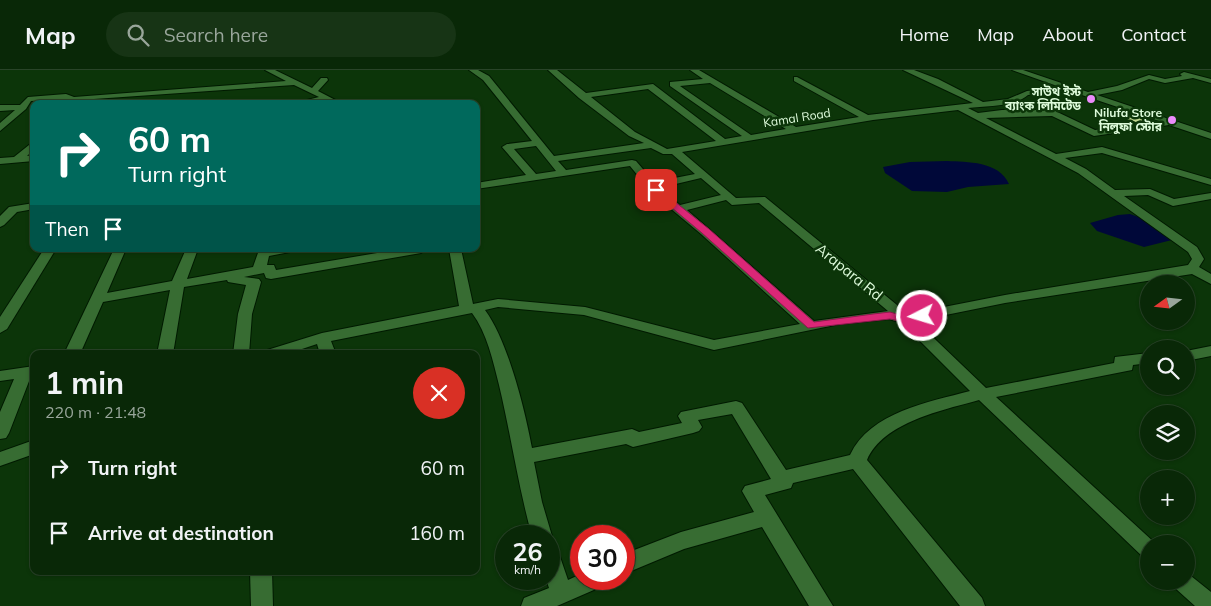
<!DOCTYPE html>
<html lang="en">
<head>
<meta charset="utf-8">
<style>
  body { margin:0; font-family:Mulish,"Noto Sans Bengali",sans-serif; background:#173415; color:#f1f3f6; height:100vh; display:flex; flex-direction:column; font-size:19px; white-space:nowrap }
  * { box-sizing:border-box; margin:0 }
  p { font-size:16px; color:#99a69b }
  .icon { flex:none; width:28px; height:28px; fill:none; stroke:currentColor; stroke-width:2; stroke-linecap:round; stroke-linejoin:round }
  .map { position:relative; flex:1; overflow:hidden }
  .panel { position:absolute; left:30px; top:280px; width:450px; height:225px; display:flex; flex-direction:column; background:#092807; border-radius:10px; box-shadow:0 1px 4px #0004,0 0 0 1px #294428 }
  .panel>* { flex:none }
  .guide { position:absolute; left:30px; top:30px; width:450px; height:152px; border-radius:10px; box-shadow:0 1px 4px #0004,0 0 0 1px #294428; background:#00695c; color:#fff; overflow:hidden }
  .needle { width:32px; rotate:255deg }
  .buttons { position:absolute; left:1140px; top:205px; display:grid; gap:10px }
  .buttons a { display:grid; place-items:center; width:55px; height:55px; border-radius:50%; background:#092807; box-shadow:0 1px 4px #0004,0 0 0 1px #294428; font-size:25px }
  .speed { position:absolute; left:495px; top:455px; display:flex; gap:10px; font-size:25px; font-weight:700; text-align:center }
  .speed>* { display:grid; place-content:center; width:65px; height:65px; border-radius:50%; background:#092807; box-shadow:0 1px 4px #0004,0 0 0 1px #294428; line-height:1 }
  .speed small { font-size:12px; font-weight:400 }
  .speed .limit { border:8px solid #d22; background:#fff; color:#111 }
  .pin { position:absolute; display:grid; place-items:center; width:42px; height:42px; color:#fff; margin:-21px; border-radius:10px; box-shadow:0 2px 8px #0006 }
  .me { position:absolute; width:55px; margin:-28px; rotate:265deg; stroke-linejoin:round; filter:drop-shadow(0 0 4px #0008) }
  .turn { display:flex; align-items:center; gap:18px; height:105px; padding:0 15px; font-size:22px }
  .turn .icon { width:65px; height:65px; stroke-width:2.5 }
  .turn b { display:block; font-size:35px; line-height:42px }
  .then { display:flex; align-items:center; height:48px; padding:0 15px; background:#0003; gap:10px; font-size:19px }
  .round { display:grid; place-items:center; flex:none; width:52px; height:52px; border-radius:26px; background:#173415 }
  .head { display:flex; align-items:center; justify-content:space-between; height:85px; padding:0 15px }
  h1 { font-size:30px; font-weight:700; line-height:38px }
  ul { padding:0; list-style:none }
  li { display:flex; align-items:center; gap:15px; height:65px; padding:0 15px }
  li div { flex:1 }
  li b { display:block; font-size:19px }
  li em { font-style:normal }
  header { display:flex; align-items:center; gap:30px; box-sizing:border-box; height:70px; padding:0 25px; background:#092807; border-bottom:1px solid #294428 }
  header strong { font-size:24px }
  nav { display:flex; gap:28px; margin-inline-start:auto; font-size:18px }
  .search { width:350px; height:45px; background:#173415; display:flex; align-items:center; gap:12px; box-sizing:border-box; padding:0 18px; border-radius:28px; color:#99a69b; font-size:19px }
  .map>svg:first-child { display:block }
  .water { fill:#000839 }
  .building { fill:#c0d68f }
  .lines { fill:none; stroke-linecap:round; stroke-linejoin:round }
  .street-casing { stroke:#011a00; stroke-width:2 }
  .street { fill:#376c32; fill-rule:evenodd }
  .route { fill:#db2777; stroke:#8e194d }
  .poi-dot { fill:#ec8cfb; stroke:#0c3509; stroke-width:2 }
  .labels { text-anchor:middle; stroke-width:5; stroke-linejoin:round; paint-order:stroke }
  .far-poi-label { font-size:12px; font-weight:bold; fill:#ddfada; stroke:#0c3509; text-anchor:end }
  .far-street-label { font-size:12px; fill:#ddfada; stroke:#0c3509 }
  .street-label { font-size:15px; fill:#ddfada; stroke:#0c3509 }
</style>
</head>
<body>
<header>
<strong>Map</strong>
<div class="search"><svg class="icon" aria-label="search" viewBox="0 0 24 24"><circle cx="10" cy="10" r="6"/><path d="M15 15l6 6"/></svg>Search here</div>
<nav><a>Home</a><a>Map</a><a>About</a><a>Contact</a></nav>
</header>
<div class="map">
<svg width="1211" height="536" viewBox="0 0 1211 536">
  <rect width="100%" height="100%" fill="#0c3509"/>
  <g class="water">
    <path d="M947 91C967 92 999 91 1009 114L968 117 947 122 912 121 885 103 883 97 910 92Z"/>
    <path d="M1130 144 1144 149 1172 170 1144 177 1097 161 1090 153 1118 145Z"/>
  </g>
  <path class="building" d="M1135 45 1151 50 1136 52 1121 47Z"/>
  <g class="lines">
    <g class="street-casing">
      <g id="street">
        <path d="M265 0H275L312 18 321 8H327L328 10 318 21 343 34H332L326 31 291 34 319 27 294 15 94 29 64 34 68 30 65 29 31 31 26 39 0 61V53L15 40 0 41V35H20L28 27 66 24 74 27 286 11Z"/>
        <path d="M469 0H478L489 6 554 86 644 73 629 66 579 28 548 0H557L586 23 653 14 725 69 742 66 670 16V12L703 9 690 0H699L796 57 859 47 794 11V7H797L868 45 973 33 903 0H914L938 9 983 32 1008 29 1027 21 1060 17 1012 0H1023L1088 22 1117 16 1149 5 1165 9 1182 6 1180 4 1184 2 1211 9V13L1193 8 1165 13 1149 9 1122 20 1097 25 1211 63V69L1169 55 1094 66 1052 46 986 48 1056 84 1102 77 1211 109V115L1102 83 1065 88 1086 99 1115 120 1150 119 1174 129 1211 123V129L1173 136 1148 125 1124 126 1197 177 1204 189 1199 197 1211 204V214L1192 204 1005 233 916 251 986 318 1114 293 1115 287 1149 283V293L1133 295 1132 300 996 327 1156 474H1149V489L1142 486 979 330C944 340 883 352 867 390L982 528 985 536H960L853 399 793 413 791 418 765 425 833 536H809L762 457 684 479 624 504V484L681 462 754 442 742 421 745 416 771 409 732 344 698 350 702 357 699 361 693 363 633 377 626 374 534 392 542 432 552 466 549 472V466H532C518 416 511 365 499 315 493 291 487 263 472 243L331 271 336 284H320L317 274 287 284H261L264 281 322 263 459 236 449 179H461L473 234 498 229 585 237 714 270 800 254 701 164 652 123 630 96 476 119V113L526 105 502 77 507 74 532 71 483 10ZM710 13 786 59 751 65 680 16ZM648 19 716 71 667 79 635 62 591 27ZM1070 21 1159 51 1095 60 1053 40H1002L978 43 968 38C986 36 1014 37 1028 25ZM958 40 1078 103 1188 182 1192 189 1188 195 1005 225 908 244 765 127 736 128 682 82 873 50ZM536 76 556 101 536 104 514 79ZM651 78 663 84H672L695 104 654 112 636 91 632 90 566 100 558 91ZM701 108 721 125 680 135 659 118ZM726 130 732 135 759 133 888 241 814 251 687 140ZM498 237 584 245 714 280 840 254 889 249 902 253 970 321C929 332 870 342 850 385L786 400 742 333 736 331 681 342 678 346 682 353 639 362 632 359 532 378C525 340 508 271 485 240Z"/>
        <path d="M34 71V79L27 86 34 85V91L0 94V88L14 87Z"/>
        <path d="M34 133V139L17 142 4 155 0 157V146L9 137Z"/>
        <path d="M44 179H56L7 259 0 263V247Z"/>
        <path d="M114 179H126L107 223 172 211 186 179H198L187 209 253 197 259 180 292 179 290 182 269 186 267 195H274L276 200 401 179H427L421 183 271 209 266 208 264 203 244 207 259 209 261 212 252 244 249 284H233L238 244 246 215 228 212 227 210 184 217 173 284H157L170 220 103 232 80 284H64Z"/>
        <path d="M1211 276V286L1186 291V281Z"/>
        <path d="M34 296V306H31L9 363 6 368 0 369V342L14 309 0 311V301Z"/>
        <path d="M34 370V384L0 396V382Z"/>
        <path d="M549 476 557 478 568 510 581 504V509H606L603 516 557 536H521L524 528 549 518 546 509H549Z"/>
        <path d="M250 501H272L273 536H251Z"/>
        <path d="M1186 502 1211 522V536H1195L1175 518 1172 511H1186Z"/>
      </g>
    </g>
    <use href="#street" class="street"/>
  </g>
  <path class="route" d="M653 119H659L709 159 814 252 873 244 890 242 904 246 922 242 928 246 926 248 904 252 890 249 808 258 702 163 653 122Z"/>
  <g class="poi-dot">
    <circle cx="1091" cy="29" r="5"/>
    <circle cx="1172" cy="50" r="5"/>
  </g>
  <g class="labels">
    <g class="far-poi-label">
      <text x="1081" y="26">সাউথ ইস্ট<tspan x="1081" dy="14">ব্যাংক লিমিটেড</tspan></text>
      <text x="1162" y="47">Nilufa Store<tspan x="1162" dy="14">নিলুফা স্টোর</tspan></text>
    </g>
    <g class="far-street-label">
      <text transform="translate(797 48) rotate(-9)" y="4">Kamal Road</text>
    </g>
    <g class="street-label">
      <text transform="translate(849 202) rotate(39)" y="5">Arapara Rd</text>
    </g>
  </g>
</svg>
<div class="buttons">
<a><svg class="needle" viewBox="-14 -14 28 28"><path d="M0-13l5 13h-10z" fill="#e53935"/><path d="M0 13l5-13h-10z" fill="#99a69b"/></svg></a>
<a><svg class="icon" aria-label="search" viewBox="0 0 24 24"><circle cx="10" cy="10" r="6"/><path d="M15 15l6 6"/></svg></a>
<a><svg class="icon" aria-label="layers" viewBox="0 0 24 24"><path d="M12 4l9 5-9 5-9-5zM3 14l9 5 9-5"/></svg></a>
<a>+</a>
<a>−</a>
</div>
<div class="speed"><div>26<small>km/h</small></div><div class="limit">30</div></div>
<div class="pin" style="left:656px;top:120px;background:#d93025"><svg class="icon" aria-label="arrive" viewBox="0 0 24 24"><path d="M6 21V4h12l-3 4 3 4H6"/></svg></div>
<svg class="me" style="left:922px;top:246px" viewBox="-20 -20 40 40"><circle r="17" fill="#db2777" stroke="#fff" stroke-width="3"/><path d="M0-11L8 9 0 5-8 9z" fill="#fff"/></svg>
<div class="guide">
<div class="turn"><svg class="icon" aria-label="right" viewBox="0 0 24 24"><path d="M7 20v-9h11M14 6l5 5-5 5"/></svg><div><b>60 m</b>Turn right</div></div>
<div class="then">Then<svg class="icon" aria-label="arrive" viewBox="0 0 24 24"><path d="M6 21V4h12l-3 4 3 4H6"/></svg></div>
</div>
<section class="panel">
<div class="head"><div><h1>1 min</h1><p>220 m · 21:48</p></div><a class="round" style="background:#d93025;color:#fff"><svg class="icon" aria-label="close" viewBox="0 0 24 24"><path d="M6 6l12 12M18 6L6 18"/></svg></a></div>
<ul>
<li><svg class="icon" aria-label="right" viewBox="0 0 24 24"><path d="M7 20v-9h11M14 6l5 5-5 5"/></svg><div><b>Turn right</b></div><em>60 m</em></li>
<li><svg class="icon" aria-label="arrive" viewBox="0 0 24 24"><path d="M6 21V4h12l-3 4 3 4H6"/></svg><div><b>Arrive at destination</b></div><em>160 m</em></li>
</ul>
</section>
</div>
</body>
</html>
